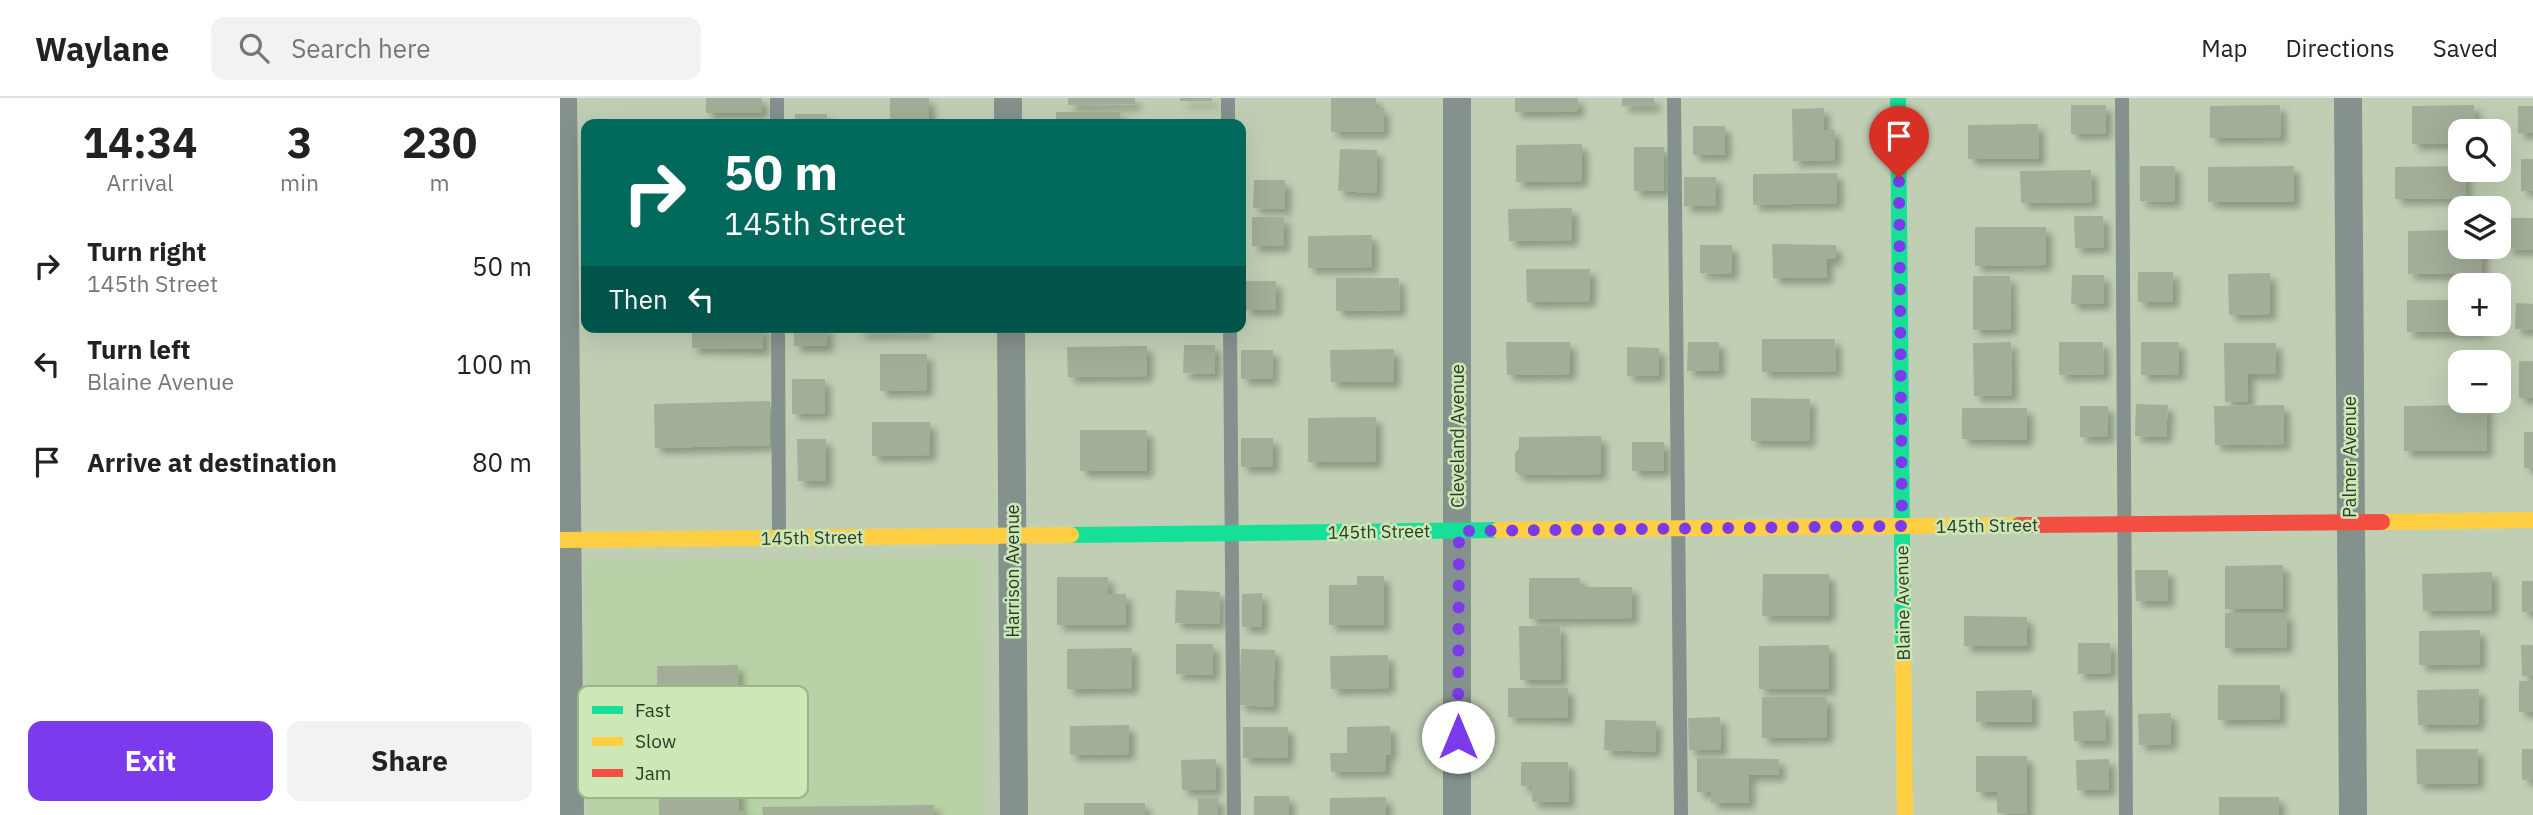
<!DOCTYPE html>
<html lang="en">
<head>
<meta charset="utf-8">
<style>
  body { margin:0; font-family:"IBM Plex Sans",sans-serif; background:#f2f2f2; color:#222; height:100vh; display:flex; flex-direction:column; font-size:26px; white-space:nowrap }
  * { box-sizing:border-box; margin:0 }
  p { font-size:23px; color:#767676 }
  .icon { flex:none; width:38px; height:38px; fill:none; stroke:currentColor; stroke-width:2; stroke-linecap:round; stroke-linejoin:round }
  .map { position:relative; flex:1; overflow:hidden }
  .sheet { display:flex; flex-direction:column; background:#fff; width:560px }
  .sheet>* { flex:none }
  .top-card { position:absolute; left:21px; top:21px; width:665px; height:214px; border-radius:14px; box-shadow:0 7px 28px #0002; background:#00695c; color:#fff; overflow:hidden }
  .controls { position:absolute; left:1888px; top:21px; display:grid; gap:14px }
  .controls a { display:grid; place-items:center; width:63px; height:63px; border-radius:14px; background:#fff; box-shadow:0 7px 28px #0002; font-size:35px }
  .pin { position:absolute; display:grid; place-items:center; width:60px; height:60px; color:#fff; margin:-72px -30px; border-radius:50% 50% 50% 0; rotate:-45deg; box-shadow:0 0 7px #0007 }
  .pin .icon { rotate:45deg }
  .me { position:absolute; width:77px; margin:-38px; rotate:0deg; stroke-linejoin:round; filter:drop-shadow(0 0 5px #0008) }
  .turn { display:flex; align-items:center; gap:24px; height:147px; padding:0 28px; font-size:32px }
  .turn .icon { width:91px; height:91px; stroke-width:2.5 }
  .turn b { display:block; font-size:49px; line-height:60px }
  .then { display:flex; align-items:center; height:66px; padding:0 28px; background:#0003; gap:14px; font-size:26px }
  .eta { display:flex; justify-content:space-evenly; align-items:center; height:119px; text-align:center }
  .eta b { font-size:42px; font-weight:800; line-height:49px }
  .primary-button { display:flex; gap:14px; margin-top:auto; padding:14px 28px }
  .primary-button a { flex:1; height:80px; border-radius:14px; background:#7c3aed; color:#fff; font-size:28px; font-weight:800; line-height:80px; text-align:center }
  .primary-button a+a { background:#f2f2f2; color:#222 }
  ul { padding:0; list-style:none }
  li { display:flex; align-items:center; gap:21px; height:98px; padding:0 28px }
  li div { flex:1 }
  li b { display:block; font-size:26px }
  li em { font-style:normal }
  header { display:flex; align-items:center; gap:42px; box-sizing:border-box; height:98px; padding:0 35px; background:#fff; border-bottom:2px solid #e0e0e0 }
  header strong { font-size:33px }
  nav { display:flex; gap:38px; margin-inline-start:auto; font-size:24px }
  .search { width:490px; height:63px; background:#f2f2f2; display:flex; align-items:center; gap:18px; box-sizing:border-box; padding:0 24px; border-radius:14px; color:#767676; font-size:26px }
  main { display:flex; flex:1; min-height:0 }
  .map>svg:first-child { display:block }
  .built { fill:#b9d1a6 }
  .building { fill:#a2ae98; filter:url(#shadow) }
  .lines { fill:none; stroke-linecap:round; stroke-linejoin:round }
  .lane { stroke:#85918c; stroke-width:14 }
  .street { stroke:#85918c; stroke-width:28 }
  .fast { stroke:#16e098; stroke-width:16 }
  .slow { stroke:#ffcf43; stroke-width:16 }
  .jam { stroke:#f24e42; stroke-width:16 }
  .route { stroke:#7c3aed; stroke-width:12; stroke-dasharray:0 21.6 }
  .labels { text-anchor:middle; stroke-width:5; stroke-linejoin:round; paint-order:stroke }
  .street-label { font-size:18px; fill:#2f3a26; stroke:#cbe8b6 }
  .key { fill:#cbe8b6; stroke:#9cb48b; stroke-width:2 }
  .key-label { font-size:19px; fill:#2f3a26 }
</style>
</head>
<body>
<header>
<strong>Waylane</strong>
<div class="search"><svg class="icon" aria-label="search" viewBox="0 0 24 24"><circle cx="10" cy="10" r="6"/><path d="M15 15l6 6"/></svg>Search here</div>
<nav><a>Map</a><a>Directions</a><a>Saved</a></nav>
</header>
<main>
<section class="sheet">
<div class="eta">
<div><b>14:34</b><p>Arrival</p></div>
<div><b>3</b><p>min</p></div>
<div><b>230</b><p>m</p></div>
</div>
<ul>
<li><svg class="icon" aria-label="right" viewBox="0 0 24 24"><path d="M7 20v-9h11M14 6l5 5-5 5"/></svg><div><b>Turn right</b><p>145th Street</p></div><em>50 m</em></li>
<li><svg class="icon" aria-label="left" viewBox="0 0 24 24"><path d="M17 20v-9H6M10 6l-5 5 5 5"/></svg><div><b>Turn left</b><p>Blaine Avenue</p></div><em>100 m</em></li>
<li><svg class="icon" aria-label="arrive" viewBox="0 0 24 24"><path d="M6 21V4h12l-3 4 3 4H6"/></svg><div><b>Arrive at destination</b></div><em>80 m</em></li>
</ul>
<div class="primary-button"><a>Exit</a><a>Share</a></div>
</section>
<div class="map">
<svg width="1973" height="717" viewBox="0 0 1973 717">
  <defs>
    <filter id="shadow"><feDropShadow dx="6" dy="6" stdDeviation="3.5" flood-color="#0004"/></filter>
  </defs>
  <rect width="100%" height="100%" fill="#c0cfb4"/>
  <path class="built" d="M422 459 424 717H27L25 463Z"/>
  <g class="building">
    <rect x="146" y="0" width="56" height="15"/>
    <rect x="330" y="0" width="39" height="26"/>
    <path d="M508 0H575V6L508 7Z"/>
    <rect x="620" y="0" width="32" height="3"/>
    <path d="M771 0H816V10H824L823 34H771Z"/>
    <path d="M955 0H1018V13L955 14Z"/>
    <rect x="1062" y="0" width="32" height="8"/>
    <path d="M1511 7H1546V35L1511 36Z"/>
    <path d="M1720 7 1721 39 1650 40V8Z"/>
    <path d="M1914 7 1915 33H1900V45L1852 46V8Z"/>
    <rect x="1958" y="8" width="15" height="27"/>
    <path d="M1264 10V32H1275V62L1233 63 1232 11Z"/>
    <rect x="496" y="14" width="64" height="12"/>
    <rect x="235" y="16" width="32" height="10"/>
    <path d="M1478 26 1479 61H1408V27Z"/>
    <rect x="1133" y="28" width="32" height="29"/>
    <path d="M1022 46V83L956 84V47Z"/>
    <rect x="1074" y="49" width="30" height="44"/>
    <path d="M780 51 817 52 816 95 778 93Z"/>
    <rect x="1961" y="61" width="12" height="32"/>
    <path d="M1580 68H1615V104L1580 103Z"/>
    <path d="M1734 68V104H1648V69Z"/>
    <path d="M1900 68V72H1905L1906 100 1835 101V69Z"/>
    <path d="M1531 72 1532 104 1461 105 1460 73Z"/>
    <path d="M1277 75V105L1193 107V76Z"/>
    <rect x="1124" y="79" width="32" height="29"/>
    <path d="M694 82H725V111L693 110Z"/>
    <path d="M1012 110V142L949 143 948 111Z"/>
    <path d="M1514 118H1543L1544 149 1515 150Z"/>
    <rect x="692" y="119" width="32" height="29"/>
    <path d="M1947 120H1973V152L1947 151Z"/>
    <path d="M1415 129H1486V167L1415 168Z"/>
    <path d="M1900 132V149H1922V176H1848V133Z"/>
    <path d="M812 137V169L748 170V138Z"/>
    <path d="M1212 146 1276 147V161H1267V180H1213Z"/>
    <path d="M1140 147H1172V176L1140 175Z"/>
    <path d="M966 171H1030V203L967 204Z"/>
    <rect x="1578" y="174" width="35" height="30"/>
    <path d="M1710 175V216L1669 217 1668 176Z"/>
    <path d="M1512 177H1544V206H1511Z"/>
    <path d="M1413 178H1450L1451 231 1413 232Z"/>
    <path d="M776 180H839L840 212 776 213Z"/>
    <rect x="684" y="183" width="32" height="29"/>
    <path d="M1847 202H1900V226H1922V234H1847Z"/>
    <path d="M1956 205 1973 206V232L1955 231Z"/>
    <path d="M132 229H203V251L132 250Z"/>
    <rect x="234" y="229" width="33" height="19"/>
    <path d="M299 229H366V234L299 235Z"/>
    <path d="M1202 241H1275L1276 273 1202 274Z"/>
    <path d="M946 244H1010V276L947 277Z"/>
    <path d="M1128 244H1159V273H1127Z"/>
    <path d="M1451 244 1452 297 1414 298 1413 245Z"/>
    <path d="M1499 244H1543L1544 276 1499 277Z"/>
    <path d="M1581 244H1619V276L1581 277Z"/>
    <path d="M1664 245H1716V276H1688V304H1665Z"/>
    <path d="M624 247H655V276L623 275Z"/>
    <path d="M587 248V278L508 279 507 249Z"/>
    <path d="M1067 249 1099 250V278H1067Z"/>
    <path d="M834 251V284H771L770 252Z"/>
    <path d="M681 252H713L712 281H681Z"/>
    <path d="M320 256H367V292L320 293Z"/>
    <rect x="1959" y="263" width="14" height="37"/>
    <path d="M232 281H265V315L232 316Z"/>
    <path d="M1191 300 1250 301 1249 343H1191Z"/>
    <path d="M210 303V347L95 350 94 306Z"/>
    <path d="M1576 306 1608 307 1606 339 1575 338Z"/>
    <path d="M1724 307V346L1655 347 1654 308Z"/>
    <path d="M1926 307 1927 353H1844V308Z"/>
    <rect x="1520" y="308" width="28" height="31"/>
    <path d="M1402 310H1467V342L1402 341Z"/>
    <path d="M816 319V364H748V320Z"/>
    <path d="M312 324H370V357L312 358Z"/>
    <rect x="520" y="332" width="67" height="41"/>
    <rect x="1964" y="334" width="9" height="36"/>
    <path d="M1041 338V376L959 377 955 373V355L959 350V339Z"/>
    <rect x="681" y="340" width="32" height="29"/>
    <path d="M237 341H266V383H238Z"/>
    <rect x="1072" y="344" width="32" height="29"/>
    <path d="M1723 467V511H1665V468Z"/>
    <path d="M1575 472H1608V503H1576Z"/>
    <path d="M1932 474V512L1863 513 1862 476Z"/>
    <path d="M1203 476H1269V518H1202Z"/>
    <path d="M797 478H824V527H769V487H797Z"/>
    <path d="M497 479H548V496H566V527H497Z"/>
    <path d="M969 480H1020L1021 489H1072V520L969 521Z"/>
    <rect x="1962" y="483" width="11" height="31"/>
    <path d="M616 492 660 494 659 526 615 525Z"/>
    <path d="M702 495V529H682V496Z"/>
    <path d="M1665 515H1727V549L1665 550Z"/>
    <path d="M1404 518 1467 519V548H1404Z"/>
    <path d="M959 528H1000L1001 582H960Z"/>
    <path d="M1920 532V566L1859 567V533Z"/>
    <path d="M1518 545H1550L1551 575 1518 576Z"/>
    <path d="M616 546H653V577L616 576Z"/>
    <path d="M1269 547V591H1199V548Z"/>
    <path d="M1961 547H1973V578H1962Z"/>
    <path d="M572 550V590L507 591V551Z"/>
    <path d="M681 551 715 552 713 609 679 607Z"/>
    <path d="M828 557 829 590 771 591 770 558Z"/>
    <path d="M178 567 179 713H187V717H99L97 568Z"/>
    <rect x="1959" y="583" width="14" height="31"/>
    <path d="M1658 587H1720V621L1658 622Z"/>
    <path d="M948 590H1008V620L948 619Z"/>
    <path d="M1919 591V626L1858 627 1857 592Z"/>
    <path d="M1472 592V624H1416V593Z"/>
    <path d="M1202 599H1267V639L1202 640Z"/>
    <path d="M1545 612 1546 643H1514L1513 613Z"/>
    <path d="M1611 615V646L1579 647 1578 616Z"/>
    <path d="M1160 619 1161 652H1129L1128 620Z"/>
    <path d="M1045 622 1096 623 1095 654 1044 652Z"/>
    <path d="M569 627V656L510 657V628Z"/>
    <path d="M830 628 831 656 826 657V673L771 674 770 655H787V629Z"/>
    <rect x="683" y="629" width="45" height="31"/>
    <path d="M1856 651H1918V685L1857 686Z"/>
    <path d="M1962 651H1973V681L1962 682Z"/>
    <path d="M1416 658H1467V716L1437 715V694H1416Z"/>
    <path d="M1137 660 1219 661V677H1189V705H1151V694H1137Z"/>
    <path d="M656 661V692H622L621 662Z"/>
    <path d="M1549 661V692H1517L1516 662Z"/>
    <path d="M961 664H1008L1009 704H972V688H961Z"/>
    <rect x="694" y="698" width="35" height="19"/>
    <path d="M826 699V717H770V700Z"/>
    <rect x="1659" y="699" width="60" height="18"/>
    <rect x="638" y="700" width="20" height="17"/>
    <rect x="524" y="705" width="61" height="12"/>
    <path d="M374 707V717H203L202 709Z"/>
  </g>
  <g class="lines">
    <g class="lane">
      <path d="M217 0V26"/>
      <path d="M668 0V26"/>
      <path d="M1114 0 1121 717"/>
      <path d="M1562 0 1566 717"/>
      <path d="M218 229 219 439"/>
      <path d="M670 229 674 717"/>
    </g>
    <g class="street">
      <path d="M3 0 10 717"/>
      <path d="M448 0V26"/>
      <path d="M897 0V717"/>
      <path d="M1788 0 1793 717"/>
      <path d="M451 229 454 717"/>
    </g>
    <g class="fast">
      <path d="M1338 0 1343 551"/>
      <path d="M511 437 938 432"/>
    </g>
    <g class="slow">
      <path d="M1822 424 1973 422"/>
      <path d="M938 432 1459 427"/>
      <path d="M0 442 511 437"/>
      <path d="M1343 551 1345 717"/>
    </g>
    <path class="jam" d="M1459 427 1822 424"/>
  </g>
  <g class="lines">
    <path class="route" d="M898 639 899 433 1342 428 1339 80"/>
  </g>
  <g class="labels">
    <g class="street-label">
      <text transform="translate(898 338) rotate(-90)" y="6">Cleveland Avenue</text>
      <text transform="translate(1790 359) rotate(-90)" y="6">Palmer Avenue</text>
      <text transform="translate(1427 428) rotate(-1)" y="6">145th Street</text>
      <text transform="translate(819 434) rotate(-1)" y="6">145th Street</text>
      <text transform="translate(252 440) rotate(-1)" y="6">145th Street</text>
      <text transform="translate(453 473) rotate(-90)" y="6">Harrison Avenue</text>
      <text transform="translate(1343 505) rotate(-91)" y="6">Blaine Avenue</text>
    </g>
  </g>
  <rect x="18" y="588" width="230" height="112" rx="10" class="key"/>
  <rect x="32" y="608" width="31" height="8" fill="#16e098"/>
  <rect x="32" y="639" width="31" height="9" fill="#ffcf43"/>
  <rect x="32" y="671" width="31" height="8" fill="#f24e42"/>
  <g class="key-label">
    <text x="75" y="619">Fast</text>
    <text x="75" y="650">Slow</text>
    <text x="75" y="682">Jam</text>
  </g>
</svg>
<div class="controls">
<a><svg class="icon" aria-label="search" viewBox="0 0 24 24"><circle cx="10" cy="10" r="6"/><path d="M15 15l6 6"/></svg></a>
<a><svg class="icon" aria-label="layers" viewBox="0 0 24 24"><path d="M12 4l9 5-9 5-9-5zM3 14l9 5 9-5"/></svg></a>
<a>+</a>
<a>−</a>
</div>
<div class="pin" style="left:1339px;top:80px;background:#d93025"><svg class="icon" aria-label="arrive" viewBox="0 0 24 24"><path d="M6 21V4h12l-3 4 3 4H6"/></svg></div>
<svg class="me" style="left:898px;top:639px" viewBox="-20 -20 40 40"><circle r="19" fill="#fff"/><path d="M0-13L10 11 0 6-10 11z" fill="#7c3aed"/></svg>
<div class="top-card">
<div class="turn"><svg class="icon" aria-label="right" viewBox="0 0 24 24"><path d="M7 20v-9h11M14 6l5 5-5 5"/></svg><div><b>50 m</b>145th Street</div></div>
<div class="then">Then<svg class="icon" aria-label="left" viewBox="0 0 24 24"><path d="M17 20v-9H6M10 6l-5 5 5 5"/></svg></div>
</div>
</div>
</main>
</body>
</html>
